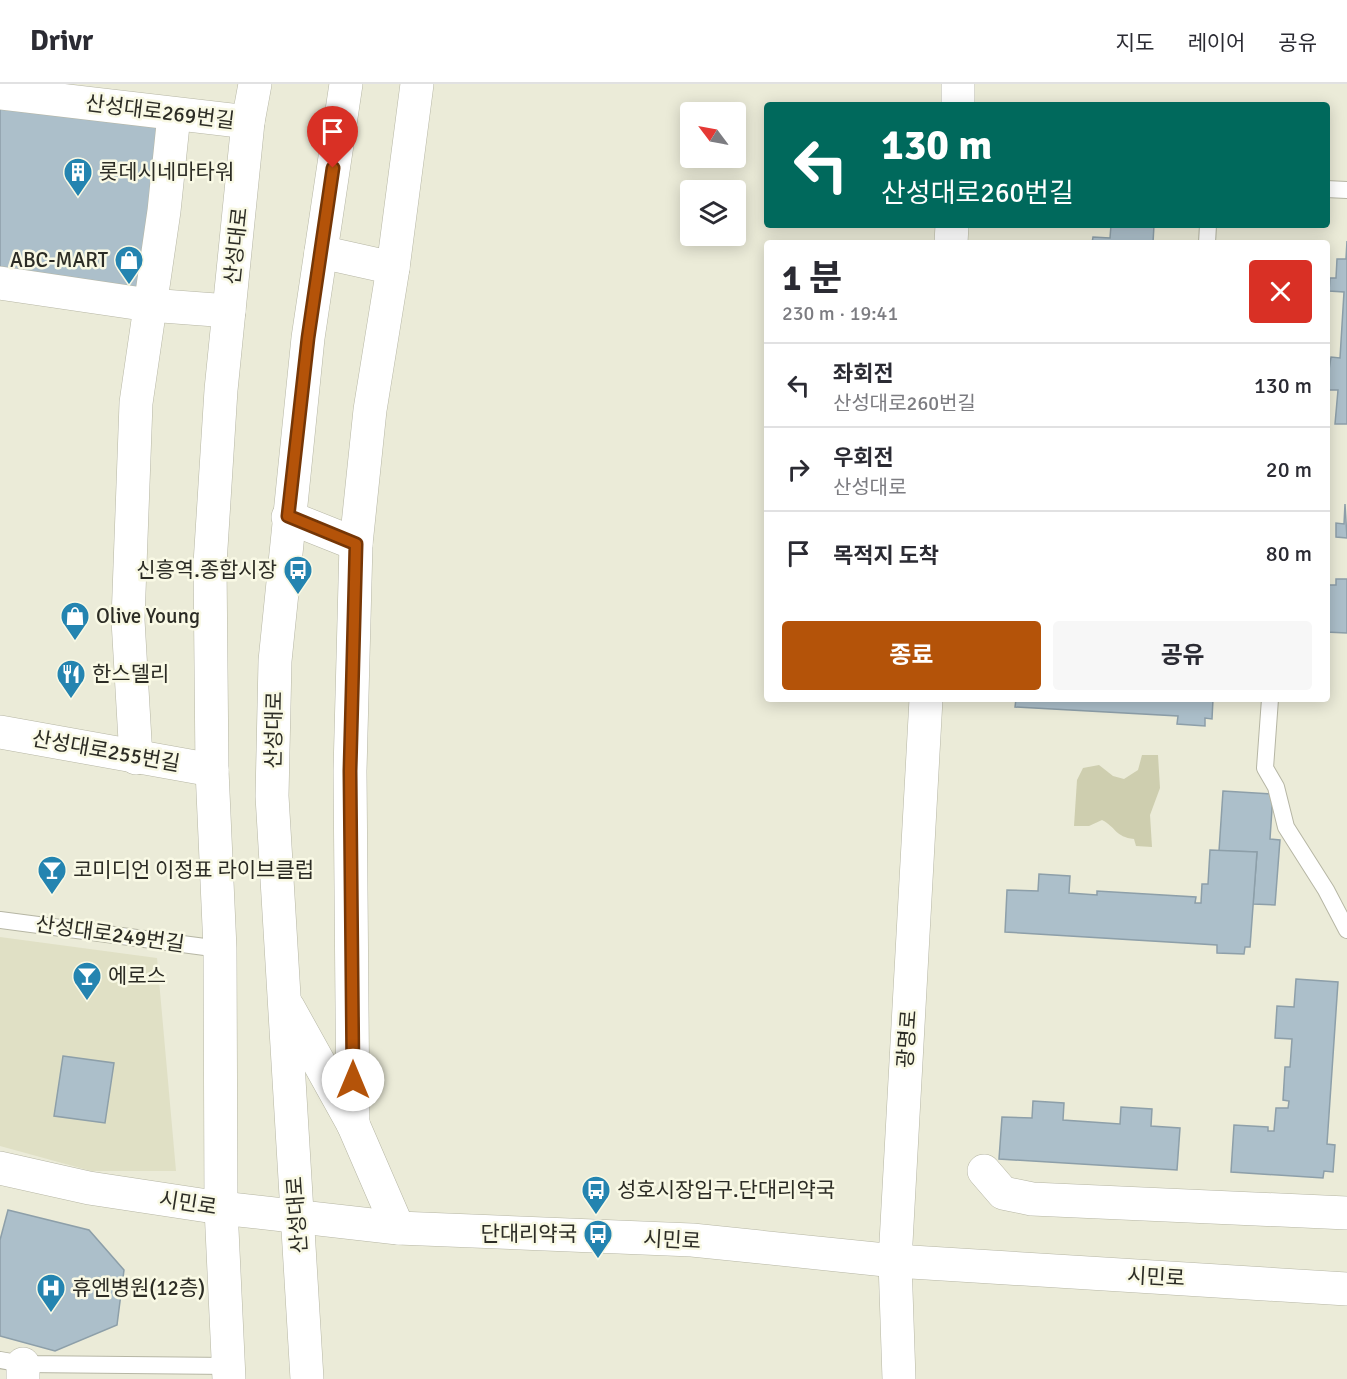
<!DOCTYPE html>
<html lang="ko">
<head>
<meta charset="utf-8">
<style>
  body { margin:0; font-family:Signika,"Noto Sans KR",sans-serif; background:#f7f7f7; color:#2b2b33; height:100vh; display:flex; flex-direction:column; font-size:22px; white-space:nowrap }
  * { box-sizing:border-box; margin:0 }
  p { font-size:20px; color:#7c7c81 }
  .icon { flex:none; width:33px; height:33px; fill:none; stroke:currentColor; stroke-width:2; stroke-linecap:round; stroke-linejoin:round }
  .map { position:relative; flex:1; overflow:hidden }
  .drawer { position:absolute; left:764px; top:156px; width:566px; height:462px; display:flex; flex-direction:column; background:#fff; border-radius:6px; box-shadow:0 3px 15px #0003 }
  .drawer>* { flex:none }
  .banner { position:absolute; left:764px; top:18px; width:566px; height:126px; border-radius:6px; box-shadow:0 3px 15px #0003; background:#00695c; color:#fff; overflow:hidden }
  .needle { width:39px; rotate:302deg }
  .controls { position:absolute; left:680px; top:18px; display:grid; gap:12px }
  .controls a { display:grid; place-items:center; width:66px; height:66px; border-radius:6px; background:#fff; box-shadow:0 3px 15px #0003; font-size:30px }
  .pin { position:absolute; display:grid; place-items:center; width:51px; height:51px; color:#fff; margin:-62px -26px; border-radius:50% 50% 50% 0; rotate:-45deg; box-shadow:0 0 6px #0007 }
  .pin .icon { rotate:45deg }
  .me { position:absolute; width:66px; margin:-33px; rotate:0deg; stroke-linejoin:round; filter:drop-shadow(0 0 4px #0008) }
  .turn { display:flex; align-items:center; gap:21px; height:126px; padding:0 18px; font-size:27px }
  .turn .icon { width:78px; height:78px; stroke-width:2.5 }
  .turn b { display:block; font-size:42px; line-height:51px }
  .round { display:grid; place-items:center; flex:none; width:63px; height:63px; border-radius:6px; background:#f7f7f7 }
  .overview { display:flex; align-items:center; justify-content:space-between; height:102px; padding:0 18px }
  h1 { font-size:36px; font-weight:700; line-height:45px }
  .primary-button { display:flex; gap:12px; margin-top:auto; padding:12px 18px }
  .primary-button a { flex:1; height:69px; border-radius:6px; background:#b45309; color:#fff; font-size:24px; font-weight:700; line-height:69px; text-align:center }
  .primary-button a+a { background:#f7f7f7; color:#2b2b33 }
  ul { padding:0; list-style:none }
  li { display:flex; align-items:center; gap:18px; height:84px; padding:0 18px; border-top:2px solid #e1e1e2 }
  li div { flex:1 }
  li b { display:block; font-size:22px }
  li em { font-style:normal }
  header { display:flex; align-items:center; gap:36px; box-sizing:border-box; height:84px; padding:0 30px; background:#fff; border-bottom:2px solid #e1e1e2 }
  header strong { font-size:28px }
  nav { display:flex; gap:33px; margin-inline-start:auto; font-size:21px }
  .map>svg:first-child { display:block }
  .built { fill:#e0e0c5 }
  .green { fill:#ceceaf }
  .building { fill:#acbfca; stroke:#8d9fa9; stroke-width:1.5 }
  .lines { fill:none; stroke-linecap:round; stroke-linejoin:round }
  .service-casing { stroke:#b6b6a4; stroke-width:18 }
  .minor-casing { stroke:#b6b6a4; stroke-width:34 }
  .secondary-casing { stroke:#b6b6a4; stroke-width:34 }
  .primary-casing { stroke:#b6b6a4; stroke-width:34 }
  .service { stroke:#fff; stroke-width:16 }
  .minor { stroke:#fff; stroke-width:33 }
  .secondary { stroke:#fff; stroke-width:33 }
  .primary { stroke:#fff; stroke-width:33 }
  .route-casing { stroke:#753606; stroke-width:15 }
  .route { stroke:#b45309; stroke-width:10 }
  .labels { text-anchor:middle; stroke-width:5; stroke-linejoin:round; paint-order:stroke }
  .street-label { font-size:21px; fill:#2c2c25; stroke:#f9f9e5 }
  .poi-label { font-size:21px; fill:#2c2c25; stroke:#f9f9e5; text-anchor:start }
</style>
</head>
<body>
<header>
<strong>Drivr</strong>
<nav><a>지도</a><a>레이어</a><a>공유</a></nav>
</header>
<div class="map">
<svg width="1347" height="1295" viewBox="0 0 1347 1295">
  <rect width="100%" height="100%" fill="#ebebd8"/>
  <path class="built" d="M0 853 157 874 176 1087H91L0 1062Z"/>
  <path class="green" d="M1142 671H1158L1160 704 1150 731 1152 763 1136 762 1134 755C1115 753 1116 743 1102 736L1089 742H1074L1077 696 1083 684 1099 681 1113 692 1124 695 1138 686Z"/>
  <g class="building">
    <path d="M0 17 168 39 140 209 0 188Z"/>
    <path d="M1111 141H1154L1153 159H1092L1093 153 1110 154Z"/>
    <path d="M1347 157V340H1335L1338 306H1326L1331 273 1340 274 1344 208 1329 207 1330 194H1336L1337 175H1346Z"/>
    <path d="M1345 420 1347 454 1336 453V439L1344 440Z"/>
    <path d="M1336 495H1347V549L1326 548V501H1336Z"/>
    <path d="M1016 615H1213L1212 635 1205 634V642L1177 640 1178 632 1015 623Z"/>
    <path d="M1223 707 1273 710 1270 755 1280 756 1275 821 1253 820 1257 768 1219 767Z"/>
    <path d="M1210 766 1257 768 1250 863H1245L1244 870 1217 869V861L1005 848 1007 806 1038 807 1039 790 1070 792 1069 809 1097 811V807L1196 813 1195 819H1201L1202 800H1208Z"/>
    <path d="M1296 895 1338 898 1327 1060 1335 1061 1333 1088 1324 1087 1323 1094 1231 1088 1234 1041 1268 1043V1047H1274L1276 1024H1288L1289 1017 1283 1016 1285 983H1290L1292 955 1275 954 1277 922 1294 923Z"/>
    <path d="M63 972 114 979 105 1039 54 1032Z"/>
    <path d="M1033 1017 1064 1019 1063 1036 1120 1040 1121 1023 1152 1025 1151 1042 1180 1044 1177 1086 999 1075 1002 1033 1032 1034Z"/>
    <path d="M8 1126 89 1146 124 1186 117 1241 55 1267 0 1252V1156Z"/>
  </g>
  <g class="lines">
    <g class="service-casing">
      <g id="service">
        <path d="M1326 105 1347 106"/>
        <path d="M1207 159 1208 141"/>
        <path d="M1270 615 1265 684 1276 703 1286 743 1326 806 1347 846"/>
        <path d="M0 836 220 865"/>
        <path d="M0 1276 23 1280 230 1282"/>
      </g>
    </g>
    <g class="minor-casing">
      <g id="minor">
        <path d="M0 9 248 38"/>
        <path d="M321 168 393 184"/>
        <path d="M0 199 149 221 229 227"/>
        <path d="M288 433 356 460"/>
        <path d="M0 648 212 686"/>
        <path d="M136 674 128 536 136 319 164 127 174 31"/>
        <path d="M353 1040 350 687 356 460 370 326 393 184 417 0"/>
        <path d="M984 1087 1003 1109 1032 1115 1347 1129"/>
        <path d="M23 1280V1295"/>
      </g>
    </g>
    <g class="secondary-casing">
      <g id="secondary">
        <path d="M958 21V0"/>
        <path d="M951 159 952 141"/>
        <path d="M0 1084 89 1104 221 1124 398 1144 692 1156 895 1177 1347 1205"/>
        <path d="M899 1295 895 1177 926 615"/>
      </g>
    </g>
    <g class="primary-casing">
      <g id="primary">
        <path d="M288 923 353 1040 398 1144"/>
        <path d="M229 1295 221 1124 220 865 212 686 210 480 221 306 248 38 255 0"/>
        <path d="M307 1295 272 712 275 577 308 254 346 0"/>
      </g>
    </g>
    <use href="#service" class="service"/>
    <use href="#minor" class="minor"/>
    <use href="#secondary" class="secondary"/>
    <use href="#primary" class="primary"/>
  </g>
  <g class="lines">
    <g class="route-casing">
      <path id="route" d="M333 84 308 254 288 432 356 460 350 687 353 996"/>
    </g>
    <use href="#route" class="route"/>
  </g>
  <defs>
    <g id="building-pin" transform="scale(1.5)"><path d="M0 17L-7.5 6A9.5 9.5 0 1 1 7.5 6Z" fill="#2484b0" stroke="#f9f9e5"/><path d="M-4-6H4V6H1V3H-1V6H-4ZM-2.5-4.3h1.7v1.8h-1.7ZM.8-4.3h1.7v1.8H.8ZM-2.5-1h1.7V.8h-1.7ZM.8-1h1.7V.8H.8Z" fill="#fff"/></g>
    <g id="shop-pin" transform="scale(1.5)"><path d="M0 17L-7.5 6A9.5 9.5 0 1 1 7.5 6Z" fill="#2484b0" stroke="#f9f9e5"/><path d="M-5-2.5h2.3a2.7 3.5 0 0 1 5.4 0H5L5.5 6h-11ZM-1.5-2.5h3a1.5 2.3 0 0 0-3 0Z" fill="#fff"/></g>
    <g id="bus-pin" transform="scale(1.5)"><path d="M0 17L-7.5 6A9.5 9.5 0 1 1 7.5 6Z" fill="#2484b0" stroke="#f9f9e5"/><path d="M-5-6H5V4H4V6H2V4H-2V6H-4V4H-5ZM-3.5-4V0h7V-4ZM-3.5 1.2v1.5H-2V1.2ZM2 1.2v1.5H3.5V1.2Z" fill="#fff"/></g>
    <g id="restaurant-pin" transform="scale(1.5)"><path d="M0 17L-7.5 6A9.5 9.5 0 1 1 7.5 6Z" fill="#2484b0" stroke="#f9f9e5"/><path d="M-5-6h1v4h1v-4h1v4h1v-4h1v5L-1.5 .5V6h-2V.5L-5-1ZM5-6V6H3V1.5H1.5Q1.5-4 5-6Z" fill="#fff"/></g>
    <g id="bar-pin" transform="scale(1.5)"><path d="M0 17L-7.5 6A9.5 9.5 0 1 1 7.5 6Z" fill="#2484b0" stroke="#f9f9e5"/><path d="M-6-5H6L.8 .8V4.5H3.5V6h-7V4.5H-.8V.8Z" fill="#fff"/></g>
    <g id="hospital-pin" transform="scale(1.5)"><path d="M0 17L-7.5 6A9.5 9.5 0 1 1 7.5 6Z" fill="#2484b0" stroke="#f9f9e5"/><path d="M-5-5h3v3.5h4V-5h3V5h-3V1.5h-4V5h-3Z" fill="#fff"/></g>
  </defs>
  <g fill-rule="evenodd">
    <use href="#building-pin" x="78" y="88"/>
    <use href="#shop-pin" x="129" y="176"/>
    <use href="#bus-pin" x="298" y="486"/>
    <use href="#shop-pin" x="75" y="532"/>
    <use href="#restaurant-pin" x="71" y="590"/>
    <use href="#bar-pin" x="52" y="786"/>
    <use href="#bar-pin" x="87" y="892"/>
    <use href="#bus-pin" x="596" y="1106"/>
    <use href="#bus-pin" x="598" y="1150"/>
    <use href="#hospital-pin" x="51" y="1204"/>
  </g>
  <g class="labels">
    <g class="street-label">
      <text transform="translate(160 28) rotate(7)" y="7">산성대로269번길</text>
      <text transform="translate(236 162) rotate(-84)" y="7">산성대로</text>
      <text transform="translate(274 646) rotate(-89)" y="7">산성대로</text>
      <text transform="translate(106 667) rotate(10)" y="7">산성대로255번길</text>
      <text transform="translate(110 850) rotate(8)" y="7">산성대로249번길</text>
      <text transform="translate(907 955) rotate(-86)" y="7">광명로</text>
      <text transform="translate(188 1119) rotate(9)" y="7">시민로</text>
      <text transform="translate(297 1131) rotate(-94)" y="7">산성대로</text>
      <text transform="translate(672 1156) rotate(3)" y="7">시민로</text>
      <text transform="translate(1156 1193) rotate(3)" y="7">시민로</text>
    </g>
    <g class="poi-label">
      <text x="99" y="95">롯데시네마타워</text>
      <text x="108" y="183" text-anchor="end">ABC-MART</text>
      <text x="277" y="493" text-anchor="end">신흥역.종합시장</text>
      <text x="96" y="539">Olive Young</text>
      <text x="92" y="597">한스델리</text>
      <text x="73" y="793">코미디언 이정표 라이브클럽</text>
      <text x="108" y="899">에로스</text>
      <text x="617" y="1113">성호시장입구.단대리약국</text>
      <text x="577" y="1157" text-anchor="end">단대리약국</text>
      <text x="72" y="1211">휴엔병원(12층)</text>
    </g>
  </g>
</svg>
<div class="controls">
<a><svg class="needle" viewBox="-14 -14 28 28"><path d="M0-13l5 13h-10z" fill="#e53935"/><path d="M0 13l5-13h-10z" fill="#7c7c81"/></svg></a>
<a><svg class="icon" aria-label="layers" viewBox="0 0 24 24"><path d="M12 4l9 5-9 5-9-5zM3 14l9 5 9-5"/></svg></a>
</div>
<div class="pin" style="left:333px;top:84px;background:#d93025"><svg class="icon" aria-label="arrive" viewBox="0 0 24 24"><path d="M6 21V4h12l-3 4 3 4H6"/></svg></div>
<svg class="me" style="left:353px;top:996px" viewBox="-20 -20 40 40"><circle r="19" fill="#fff"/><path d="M0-13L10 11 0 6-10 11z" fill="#b45309"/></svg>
<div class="banner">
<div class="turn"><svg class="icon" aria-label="left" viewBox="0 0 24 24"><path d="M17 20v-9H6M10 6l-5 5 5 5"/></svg><div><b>130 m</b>산성대로260번길</div></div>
</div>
<section class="drawer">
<div class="overview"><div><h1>1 분</h1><p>230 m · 19:41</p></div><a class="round" style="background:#d93025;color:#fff"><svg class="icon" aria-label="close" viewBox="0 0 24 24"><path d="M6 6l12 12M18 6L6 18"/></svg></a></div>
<ul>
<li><svg class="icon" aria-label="left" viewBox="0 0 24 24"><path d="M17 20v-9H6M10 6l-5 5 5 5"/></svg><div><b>좌회전</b><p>산성대로260번길</p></div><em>130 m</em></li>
<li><svg class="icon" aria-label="right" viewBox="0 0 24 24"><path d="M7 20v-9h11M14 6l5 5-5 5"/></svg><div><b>우회전</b><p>산성대로</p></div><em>20 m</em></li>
<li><svg class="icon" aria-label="arrive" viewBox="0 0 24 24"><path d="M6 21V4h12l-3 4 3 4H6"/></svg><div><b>목적지 도착</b></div><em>80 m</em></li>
</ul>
<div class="primary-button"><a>종료</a><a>공유</a></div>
</section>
</div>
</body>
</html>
